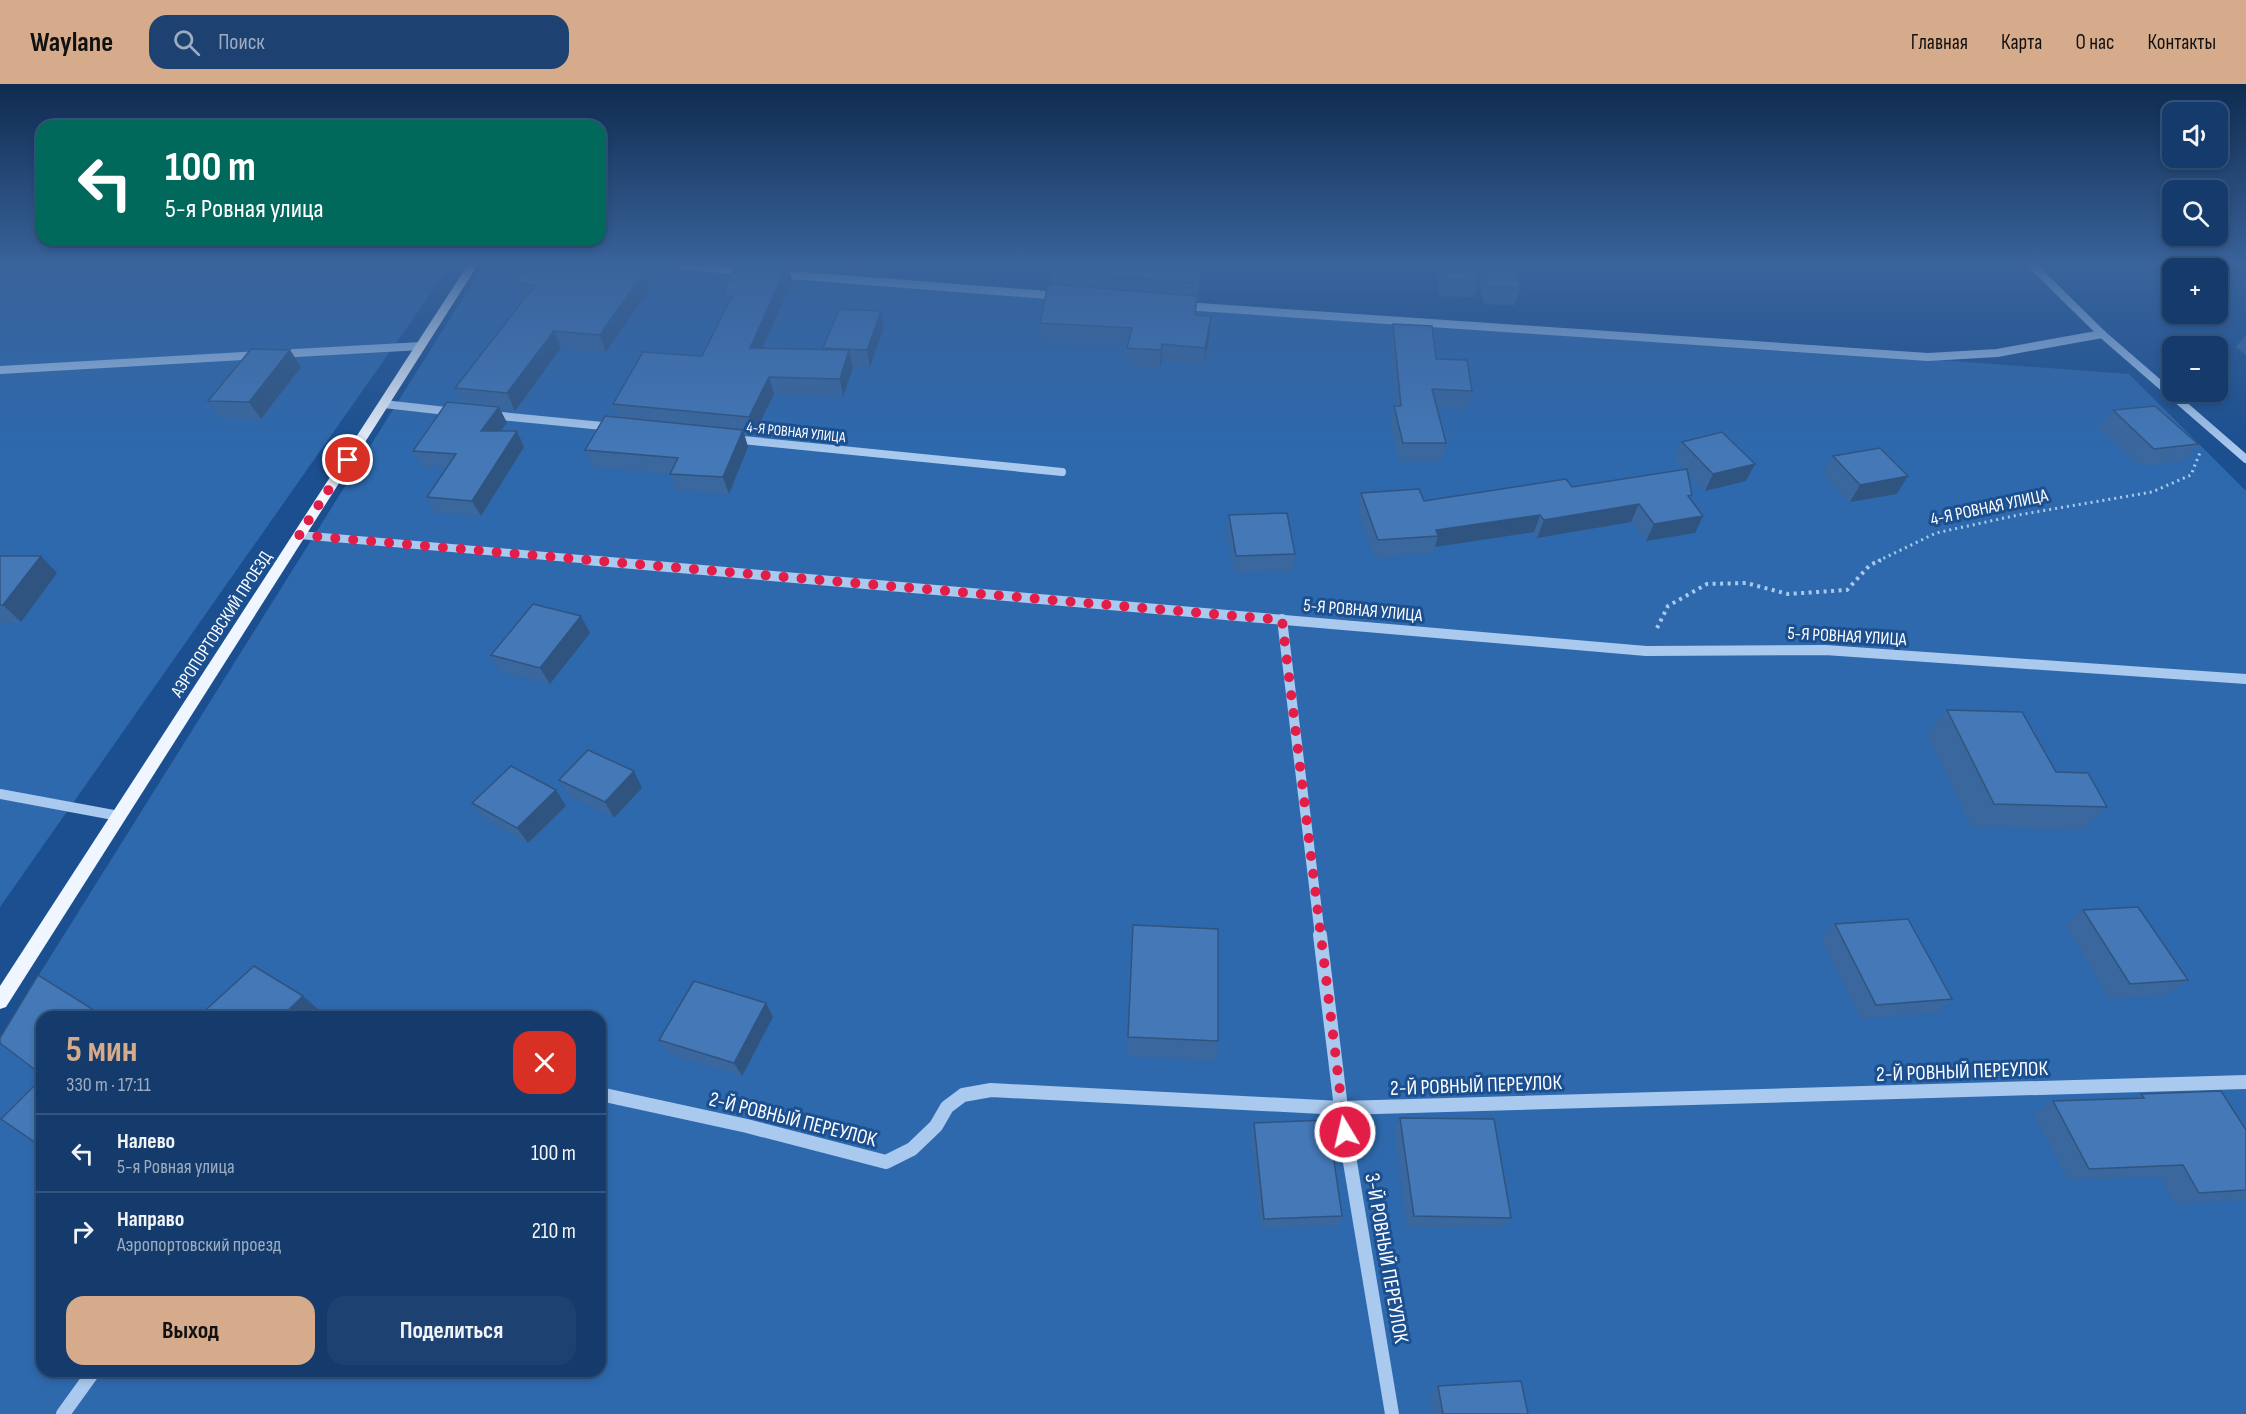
<!DOCTYPE html>
<html lang="ru">
<head>
<meta charset="utf-8">
<style>
  body { margin:0; font-family:"Sofia Sans Condensed",sans-serif; background:#1d4271; color:#f1f3f6; height:100vh; display:flex; flex-direction:column; font-size:22px; white-space:nowrap }
  * { box-sizing:border-box; margin:0 }
  p { font-size:20px; color:#9dadc1 }
  .icon { flex:none; width:33px; height:33px; fill:none; stroke:currentColor; stroke-width:2; stroke-linecap:round; stroke-linejoin:round }
  .map { position:relative; flex:1; overflow:hidden }
  .drawer { position:absolute; left:36px; top:927px; width:570px; height:366px; display:flex; flex-direction:column; background:#143b6b; border-radius:18px; box-shadow:0 3px 9px #0003,0 0 0 2px #33557e }
  .drawer>* { flex:none }
  .hud { position:absolute; left:36px; top:36px; width:570px; height:126px; border-radius:18px; box-shadow:0 3px 9px #0003,0 0 0 2px #33557e; background:#00695c; color:#fff; overflow:hidden }
  .fabs { position:absolute; left:2162px; top:18px; display:grid; gap:12px }
  .fabs a { display:grid; place-items:center; width:66px; height:66px; border-radius:12px; background:#143b6b; box-shadow:0 3px 9px #0003,0 0 0 2px #33557e; font-size:30px }
  .pin { position:absolute; display:grid; place-items:center; width:51px; height:51px; color:#fff; margin:-26px; border:3px solid #fff; border-radius:50%; box-shadow:0 2px 6px #0007 }
  .me { position:absolute; width:66px; margin:-33px; rotate:351deg; stroke-linejoin:round; filter:drop-shadow(0 0 4px #0008) }
  .turn { display:flex; align-items:center; gap:21px; height:126px; padding:0 30px; font-size:27px }
  .turn .icon { width:78px; height:78px; stroke-width:2.5 }
  .turn b { display:block; font-size:42px; line-height:51px }
  .round { display:grid; place-items:center; flex:none; width:63px; height:63px; border-radius:18px; background:#1d4271 }
  .overview { display:flex; align-items:center; justify-content:space-between; height:102px; padding:0 30px }
  h1 { font-size:36px; font-weight:700; line-height:45px; color:#d6ab8b }
  .action { display:flex; gap:12px; margin-top:auto; padding:12px 30px }
  .action a { flex:1; height:69px; border-radius:18px; background:#d6ab8b; color:#111; font-size:24px; font-weight:700; line-height:69px; text-align:center }
  .action a+a { background:#1d4271; color:#f1f3f6 }
  ul { padding:0; list-style:none }
  li { display:flex; align-items:center; gap:18px; height:78px; padding:0 30px; border-top:2px solid #33557e }
  li div { flex:1 }
  li b { display:block; font-size:22px }
  li em { font-style:normal }
  header { display:flex; align-items:center; gap:36px; box-sizing:border-box; height:84px; padding:0 30px; background:#d6ab8b; color:#111 }
  header strong { font-size:28px }
  nav { display:flex; gap:33px; margin-inline-start:auto; font-size:21px }
  .search { width:420px; height:54px; background:#1d4271; display:flex; align-items:center; gap:15px; box-sizing:border-box; padding:0 21px; border-radius:18px; color:#9dadc1; font-size:22px }
  .map>svg:first-child { display:block }
  .green { fill:#2e69ad; fill-rule:evenodd }
  .lines { fill:none; stroke-linecap:round; stroke-linejoin:round }
  .path-far1 { stroke:#a9c9ee; stroke-width:3; stroke-dasharray:2 4; stroke-linecap:butt }
  .path { stroke:#a9c9ee; stroke-width:4; stroke-dasharray:3 4.5; stroke-linecap:butt }
  .minor-far2 { stroke:#a9c9ee; stroke-width:8 }
  .minor-far1 { stroke:#a9c9ee; stroke-width:10 }
  .minor { stroke:#a9c9ee; stroke-width:14 }
  .major { fill:#f0f6ff; fill-rule:evenodd }
  .wall { fill:#3a679d }
  .shaded-wall { fill:#305480 }
  .building { fill:#4478b7; stroke:#305480; stroke-width:1.5 }
  .route { stroke:#e11d48; stroke-width:10; stroke-dasharray:0 18 }
  .labels { text-anchor:middle; stroke-width:6; stroke-linejoin:round; paint-order:stroke }
  .far-street-label { font-size:15px; fill:#fff; stroke:#1b4f8f }
  .street-label { font-size:18px; fill:#fff; stroke:#1b4f8f }
  .near-street-label { font-size:21px; fill:#fff; stroke:#1b4f8f }
</style>
</head>
<body>
<header>
<strong>Waylane</strong>
<div class="search"><svg class="icon" aria-label="search" viewBox="0 0 24 24"><circle cx="10" cy="10" r="6"/><path d="M15 15l6 6"/></svg>Поиск</div>
<nav><a>Главная</a><a>Карта</a><a>О нас</a><a>Контакты</a></nav>
</header>
<div class="map">
<svg width="2246" height="1330" viewBox="0 0 2246 1330">
  <rect width="100%" height="100%" fill="#1b4f8f"/>
  <g class="green">
    <path d="M0 182H450L0 823Z"/>
    <path d="M483 182H670L2129 290 2246 407V1330H0V953ZM42 933H600V1287H42Z"/>
  </g>
  <g class="lines">
    <path class="path-far1" d="M1878 477 1936 449 2018 431 2152 408 2191 391 2201 366"/>
    <path class="path" d="M1657 544 1668 522 1707 500 1746 499 1788 510 1847 506 1870 481 1881 476"/>
    <g class="minor-far2">
      <path d="M684 182 746 187"/>
      <path d="M2033 182 2102 250 2246 375"/>
      <path d="M777 190 1060 212"/>
      <path d="M1184 222 1928 273 1997 269 2102 250"/>
      <path d="M278 270 421 262"/>
      <path d="M0 286 259 271"/>
      <path d="M384 320 455 328"/>
      <path d="M491 331 613 343"/>
      <path d="M733 355 1062 388"/>
      <path d="M299 451 604 477"/>
    </g>
    <g class="minor-far1">
      <path d="M586 476 1646 567 1825 566 2246 595"/>
      <path d="M1282 535 1320 852"/>
      <path d="M0 710 119 732"/>
    </g>
    <g class="minor">
      <path d="M1320 851 1341 1024 1392 1330"/>
      <path d="M600 1010 747 1042 886 1078 912 1065 936 1042 947 1023 963 1011 991 1006 1341 1024 2246 998"/>
      <path d="M63 1330 94 1287"/>
    </g>
    <path class="major" d="M467 182H477L6 923 0 925V902Z"/>
  </g>
  <g class="wall">
    <path d="M528 182H640L650 205 606 268 561 264 515 327 500 325 507 339 501 347 524 363 481 432 436 429 427 413 446 384 422 383 413 367 463 319 455 304 522 217 515 199Z"/>
    <path d="M735 182H863L859 190 789 184 792 197 762 264 823 266V264L881 227 884 244 870 283H852L843 313 774 310 754 351 744 350 748 363 729 410 676 407 670 390 593 383 585 366 618 333 613 320 702 272 726 225 722 212Z"/>
    <path d="M1203 182 1198 217 1197 216 1196 231 1210 249 1204 281 1162 277 1160 284 1127 281 1128 261 1041 257 1040 239 1051 201V188Z"/>
    <path d="M1435 182H1475L1479 196 1474 213 1440 212Z"/>
    <path d="M1478 182H1515L1520 204 1515 221 1484 220 1477 187Z"/>
    <path d="M1393 240 1436 275 1472 307 1467 325 1436 323 1446 359 1441 377H1399L1391 339 1394 322H1396L1390 258Z"/>
    <path d="M2246 251V271L2236 263Z"/>
    <path d="M290 266 301 283 261 335 221 334 208 317Z"/>
    <path d="M2113 326 2198 360 2183 377 2140 382 2099 344Z"/>
    <path d="M1682 358 1755 380 1746 397 1705 407 1688 390 1690 415 1695 449 1646 457 1631 438 1537 454 1534 448 1435 463 1433 469 1375 474 1358 427 1361 409 1424 417 1572 403 1684 385 1674 375Z"/>
    <path d="M1833 372 1897 410 1850 418 1823 390Z"/>
    <path d="M1229 431 1295 470 1293 487 1234 489 1227 449Z"/>
    <path d="M0 472 57 489 21 538 0 539Z"/>
    <path d="M590 549 550 600 501 588 491 571Z"/>
    <path d="M1947 626 2056 688 2107 723 2082 746 1971 743 1927 650Z"/>
    <path d="M559 696 642 704 614 734 569 712Z"/>
    <path d="M472 719 566 722 528 759 483 735Z"/>
    <path d="M2083 826 2188 896 2167 911 2110 915 2065 841Z"/>
    <path d="M1835 840 1952 915 1936 929 1861 935 1821 855Z"/>
    <path d="M773 933 742 992 669 970 659 956Z"/>
    <path d="M1128 953 1218 957 1216 977 1128 972Z"/>
    <path d="M2141 1010 2246 1046V1116L2175 1120 2160 1093 2068 1096 2034 1030 2053 1017 2135 1014Z"/>
    <path d="M1400 1034 1511 1134 1502 1144 1407 1143 1394 1046Z"/>
    <path d="M1254 1039 1342 1132 1337 1142 1261 1145 1251 1051Z"/>
    <path d="M1438 1302 1528 1330H1434L1430 1310Z"/>
  </g>
  <g class="shaded-wall">
    <path d="M637 182H640L643 190 644 188 650 205 606 268 600 251Z"/>
    <path d="M787 182H789L792 197 755 281 750 264Z"/>
    <path d="M858 182H863L859 190Z"/>
    <path d="M1202 182H1203L1198 217 1199 199Z"/>
    <path d="M881 227 884 244 870 283 867 266Z"/>
    <path d="M1211 232 1210 249 1204 281 1205 264Z"/>
    <path d="M554 247 561 264 515 327 507 309Z"/>
    <path d="M1162 260V277L1160 284 1161 266Z"/>
    <path d="M290 266 301 283 261 335 249 318Z"/>
    <path d="M849 266 853 284 843 313 840 295Z"/>
    <path d="M769 293 774 310 754 351 749 333Z"/>
    <path d="M499 323 507 339 489 362 481 347Z"/>
    <path d="M743 346 748 363 729 410 723 393Z"/>
    <path d="M517 347 524 363 481 432 472 417Z"/>
    <path d="M1755 380 1746 397 1705 407 1713 390Z"/>
    <path d="M1908 392 1897 410 1850 418 1860 401Z"/>
    <path d="M1639 420 1631 438 1537 454 1544 436Z"/>
    <path d="M1540 431 1534 448 1435 463 1438 452 1436 446Z"/>
    <path d="M1703 432 1695 449 1646 457 1654 440Z"/>
    <path d="M41 472 57 489 21 538 3 521Z"/>
    <path d="M581 532 590 549 550 600 540 584Z"/>
    <path d="M634 687 642 704 614 734 605 718Z"/>
    <path d="M556 706 566 722 528 759 517 744Z"/>
    <path d="M303 912 319 926 312 933H281Z"/>
    <path d="M766 919 773 933 742 992 734 979Z"/>
  </g>
  <g class="building">
    <path d="M528 182H637L634 187 644 188 600 251 554 247 507 309 455 304 535 201 515 199Z"/>
    <path d="M735 182H787L750 264 849 266 840 295 769 293 749 333 613 320 643 268 702 272 732 212H722Z"/>
    <path d="M1052 182H1202L1199 199 1051 188Z"/>
    <path d="M1442 182H1475L1479 196 1444 195Z"/>
    <path d="M1484 182H1515L1520 204 1488 202Z"/>
    <path d="M1048 200 1197 212 1195 231 1211 232 1205 264 1162 260 1161 266 1127 264 1132 244 1040 239Z"/>
    <path d="M839 225 881 227 867 266 823 264Z"/>
    <path d="M1393 240 1432 242 1436 275 1467 276 1472 307 1432 305 1446 359H1403L1394 322H1401Z"/>
    <path d="M251 265 290 266 249 318 208 317Z"/>
    <path d="M447 318 499 323 481 347H517L472 417 427 413 456 370 413 367Z"/>
    <path d="M2155 322 2198 360 2154 365 2113 326Z"/>
    <path d="M605 332 743 346 723 393 670 390 678 374 585 366Z"/>
    <path d="M1722 348 1755 380 1713 390 1682 358Z"/>
    <path d="M1880 364 1908 392 1860 401 1833 372Z"/>
    <path d="M1687 385 1692 411 1688 412 1703 432 1654 440 1639 420 1544 436 1540 431 1436 446 1438 452 1378 456 1361 409 1419 405 1424 417 1566 395 1572 403Z"/>
    <path d="M1287 429 1295 470 1236 472 1229 431Z"/>
    <path d="M0 472H41L3 521H0Z"/>
    <path d="M533 520 581 532 540 584 491 571Z"/>
    <path d="M1947 626 2022 628 2056 688 2088 689 2107 723 1994 720Z"/>
    <path d="M588 666 634 687 605 718 559 696Z"/>
    <path d="M511 682 556 706 517 744 472 719Z"/>
    <path d="M2138 823 2188 896 2130 900 2083 826Z"/>
    <path d="M1908 835 1952 915 1876 921 1835 840Z"/>
    <path d="M1133 841 1218 845V957L1128 953Z"/>
    <path d="M254 882 303 912 281 933H198Z"/>
    <path d="M38 891 105 933H42V991L0 959V954Z"/>
    <path d="M694 897 766 919 734 979 659 956Z"/>
    <path d="M42 994V1063L1 1035Z"/>
    <path d="M2221 1007 2246 1046V1106L2199 1109 2183 1081 2089 1085 2053 1017 2144 1014 2141 1010Z"/>
    <path d="M1400 1034 1494 1035 1511 1134 1414 1132Z"/>
    <path d="M1328 1036 1342 1132 1264 1135 1254 1039Z"/>
    <path d="M1521 1297 1528 1330H1443L1438 1302Z"/>
  </g>
  <linearGradient id="sky" x2="0" y2="1"><stop stop-color="#0f2b4f"/><stop offset="0.49" stop-color="#39639b"/><stop offset="1" stop-color="#39639b" stop-opacity="0"/></linearGradient>
  <rect width="2246" height="368" fill="url(#sky)"/>
  <g class="lines">
    <path class="route" d="M348 376 299 451 1282 536 1345 1048"/>
  </g>
  <g class="labels">
    <g class="far-street-label">
      <text transform="translate(796 348) rotate(6)" y="5">4-Я РОВНАЯ УЛИЦА</text>
    </g>
    <g class="street-label">
      <text transform="translate(1989 423) rotate(-12)" y="6">4-Я РОВНАЯ УЛИЦА</text>
      <text transform="translate(1363 526) rotate(5)" y="6">5-Я РОВНАЯ УЛИЦА</text>
      <text transform="translate(221 540) rotate(-57)" y="6">АЭРОПОРТОВСКИЙ ПРОЕЗД</text>
      <text transform="translate(1847 552) rotate(3)" y="6">5-Я РОВНАЯ УЛИЦА</text>
    </g>
    <g class="near-street-label">
      <text transform="translate(1962 987) rotate(-2)" y="7">2-Й РОВНЫЙ ПЕРЕУЛОК</text>
      <text transform="translate(1476 1001) rotate(-2)" y="7">2-Й РОВНЫЙ ПЕРЕУЛОК</text>
      <text transform="translate(793 1035) rotate(14)" y="7">2-Й РОВНЫЙ ПЕРЕУЛОК</text>
      <text transform="translate(1387 1174) rotate(80)" y="7">3-Й РОВНЫЙ ПЕРЕУЛОК</text>
    </g>
  </g>
</svg>
<div class="fabs">
<a><svg class="icon" aria-label="sound" viewBox="0 0 24 24"><path d="M4 9h4l5-4v14l-5-4H4zM17 9q2 3 0 6"/></svg></a>
<a><svg class="icon" aria-label="search" viewBox="0 0 24 24"><circle cx="10" cy="10" r="6"/><path d="M15 15l6 6"/></svg></a>
<a>+</a>
<a>−</a>
</div>
<div class="pin" style="left:348px;top:376px;background:#d93025"><svg class="icon" aria-label="arrive" viewBox="0 0 24 24"><path d="M6 21V4h12l-3 4 3 4H6"/></svg></div>
<svg class="me" style="left:1345px;top:1048px" viewBox="-20 -20 40 40"><circle r="17" fill="#e11d48" stroke="#fff" stroke-width="3"/><path d="M0-11L8 9 0 5-8 9z" fill="#fff"/></svg>
<div class="hud">
<div class="turn"><svg class="icon" aria-label="left" viewBox="0 0 24 24"><path d="M17 20v-9H6M10 6l-5 5 5 5"/></svg><div><b>100 m</b>5-я Ровная улица</div></div>
</div>
<section class="drawer">
<div class="overview"><div><h1>5 мин</h1><p>330 m · 17:11</p></div><a class="round" style="background:#d93025;color:#fff"><svg class="icon" aria-label="close" viewBox="0 0 24 24"><path d="M6 6l12 12M18 6L6 18"/></svg></a></div>
<ul>
<li><svg class="icon" aria-label="left" viewBox="0 0 24 24"><path d="M17 20v-9H6M10 6l-5 5 5 5"/></svg><div><b>Налево</b><p>5-я Ровная улица</p></div><em>100 m</em></li>
<li><svg class="icon" aria-label="right" viewBox="0 0 24 24"><path d="M7 20v-9h11M14 6l5 5-5 5"/></svg><div><b>Направо</b><p>Аэропортовский проезд</p></div><em>210 m</em></li>
</ul>
<div class="action"><a>Выход</a><a>Поделиться</a></div>
</section>
</div>
</body>
</html>
